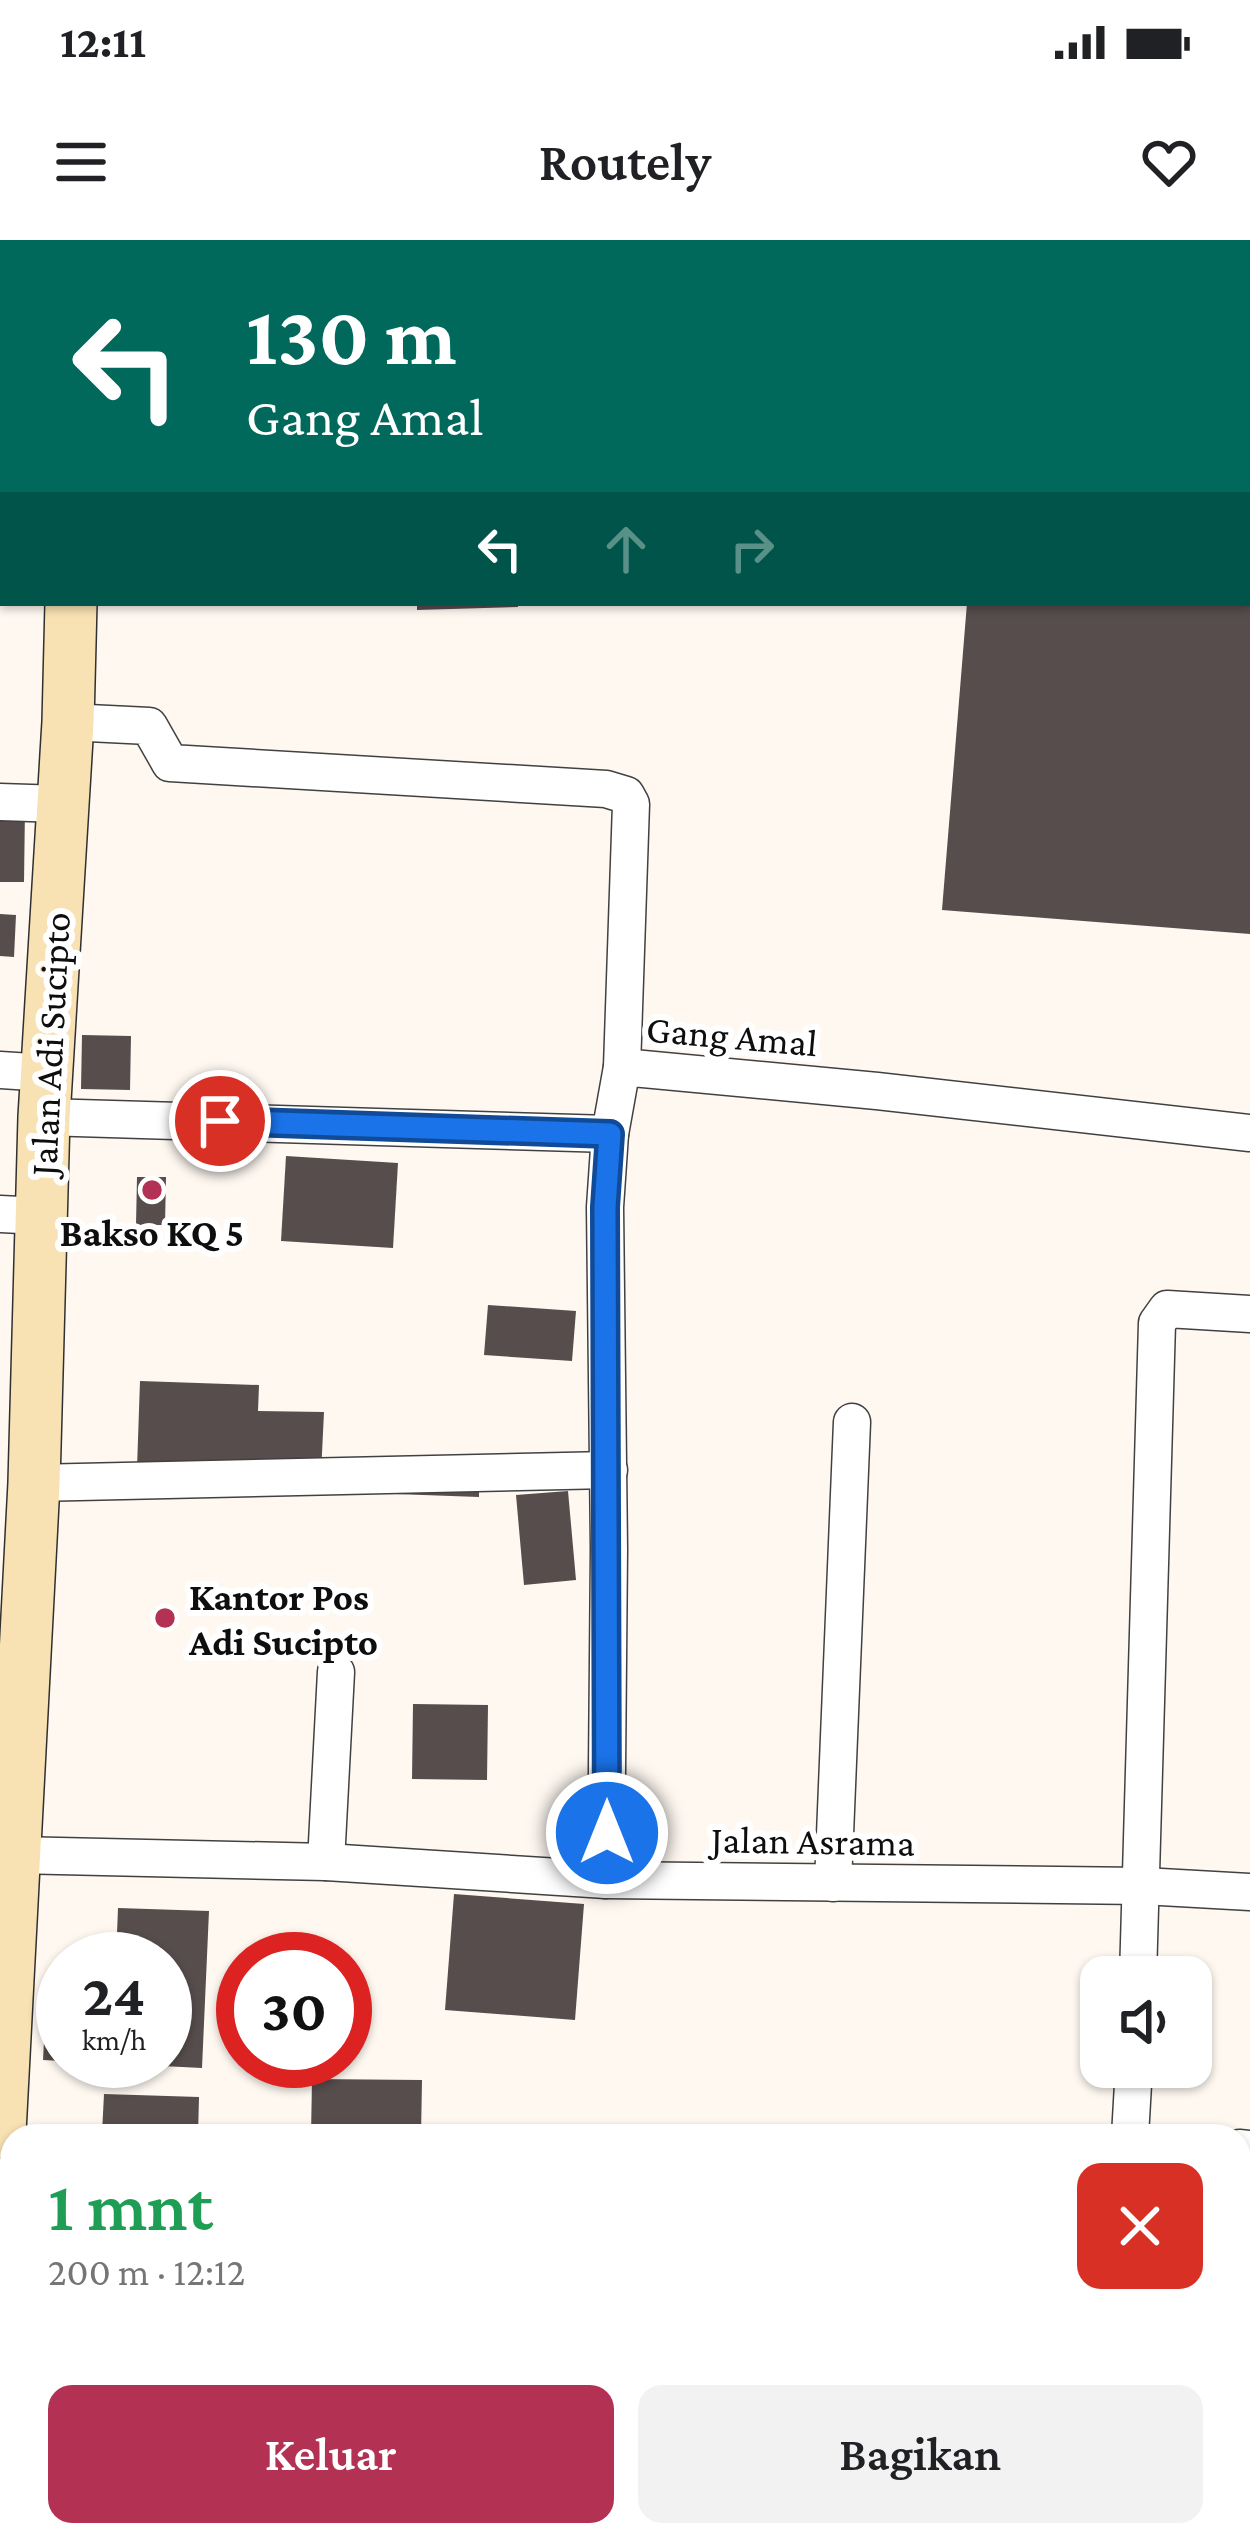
<!DOCTYPE html>
<html lang="id">
<head>
<meta charset="utf-8">
<style>
  body { margin:0; font-family:"Crimson Pro",serif; background:#f2f2f2; color:#202124; height:100vh; display:flex; flex-direction:column; font-size:45px; white-space:nowrap }
  * { box-sizing:border-box; margin:0 }
  p { font-size:39px; color:#757577 }
  .icon { flex:none; width:66px; height:66px; fill:none; stroke:currentColor; stroke-width:2; stroke-linecap:round; stroke-linejoin:round }
  .map { position:relative; flex:1; overflow:hidden }
  .sheet { position:absolute; left:0px; top:1884px; width:1251px; height:423px; display:flex; flex-direction:column; background:#fff; border-radius:36px 36px 0 0; box-shadow:0 3px 9px #0004 }
  .sheet>* { flex:none }
  .banner { position:absolute; left:0px; top:0px; width:1251px; height:366px; box-shadow:0 3px 9px #0004; background:#00695c; color:#fff; overflow:hidden }
  .controls { position:absolute; left:1080px; top:1716px; display:grid; gap:24px }
  .controls a { display:grid; place-items:center; width:132px; height:132px; border-radius:24px; background:#fff; box-shadow:0 3px 9px #0004; font-size:60px }
  .speed { position:absolute; left:36px; top:1692px; display:flex; gap:24px; font-size:60px; font-weight:700; text-align:center }
  .speed>* { display:grid; place-content:center; width:156px; height:156px; border-radius:50%; background:#fff; box-shadow:0 3px 9px #0004; line-height:1 }
  .speed small { font-size:30px; font-weight:400 }
  .speed .limit { border:18px solid #d22; background:#fff; color:#111 }
  .pin { position:absolute; display:grid; place-items:center; width:102px; height:102px; color:#fff; margin:-51px; border:6px solid #fff; border-radius:50%; box-shadow:0 3px 12px #0007 }
  .me { position:absolute; width:132px; margin:-66px; rotate:0deg; stroke-linejoin:round; filter:drop-shadow(0 0 9px #0008) }
  .turn { display:flex; align-items:center; gap:42px; height:252px; padding:0 48px; font-size:54px }
  .turn .icon { width:156px; height:156px; stroke-width:2.5 }
  .turn b { display:block; font-size:84px; line-height:102px }
  .lanes { display:flex; align-items:center; height:114px; padding:0 48px; background:#0003; justify-content:center; gap:60px; direction:ltr }
  .lanes .off { opacity:.35 }
  .round { display:grid; place-items:center; flex:none; width:126px; height:126px; border-radius:24px; background:#f2f2f2 }
  .summary { display:flex; align-items:center; justify-content:space-between; height:204px; padding:0 48px }
  h1 { font-size:72px; font-weight:600; line-height:90px; color:#1e9e55 }
  .primary-button { display:flex; gap:24px; margin-top:auto; padding:24px 48px }
  .primary-button a { flex:1; height:138px; border-radius:24px; background:#b33254; color:#fff; font-size:48px; font-weight:600; line-height:138px; text-align:center }
  .primary-button a+a { background:#f2f2f2; color:#202124 }
  .status { display:flex; justify-content:space-between; align-items:center; height:84px; padding:0 60px; background:#fff; direction:ltr }
  .status svg { height:33px; fill:currentColor }
  header { display:flex; justify-content:space-between; align-items:center; height:156px; padding:0 48px; background:#fff; font-size:54px; font-weight:600 }
  .map>svg:first-child { display:block }
  .building { fill:#564d4c }
  .lines { fill:none; stroke-linecap:round; stroke-linejoin:round }
  .lane-casing { stroke:#414141; stroke-width:21 }
  .street-casing { stroke:#414141; stroke-width:39 }
  .secondary-casing { stroke:#303030; stroke-width:54 }
  .primary-casing { stroke:#1f1f1f; stroke-width:60 }
  .lane { stroke:#fff; stroke-width:18 }
  .street { stroke:#fff; stroke-width:36 }
  .secondary { stroke:#f8e1b2; stroke-width:51 }
  .primary { stroke:#edb472; stroke-width:57 }
  .route-casing { stroke:#114b97; stroke-width:30 }
  .route { stroke:#1a73e8; stroke-width:21 }
  .poi-dot { fill:#b33254; stroke:#fff; stroke-width:4.5 }
  .labels { text-anchor:middle; stroke-width:12; stroke-linejoin:round; paint-order:stroke }
  .street-label { font-size:39px; fill:#0e0e0e; stroke:#fff }
  .poi-label { font-size:39px; font-weight:bold; fill:#0e0e0e; stroke:#fff }
</style>
</head>
<body>
<div class="status"><b>12:11</b><svg viewBox="0 0 49 12"><path d="M0 12V9h3v3zM5 12V6h3v6zM10 12V3h3v9zM15 12V0h3v12zM26 1h20v11H26zM47 4h2v5h-2z"/></svg></div>
<header><svg class="icon" aria-label="menu" viewBox="0 0 24 24"><path d="M4 6h16M4 12h16M4 18h16"/></svg>Routely<svg class="icon" aria-label="heart" viewBox="0 0 24 24"><path d="M12 20l-8-8c-3-5 5-10 8-4 3-6 11-1 8 4z"/></svg></header>
<div class="map">
<svg width="1250" height="2306" viewBox="0 0 1250 2306">
  <rect width="100%" height="100%" fill="#fef8f1"/>
  <g class="building">
    <path d="M417 363H518V367L417 370Z"/>
    <path d="M967 363H1250V694L942 670Z"/>
    <path d="M0 566 25 567 24 642H0Z"/>
    <path d="M0 674 16 675 14 717 0 716Z"/>
    <path d="M82 795 131 796 130 850 81 849Z"/>
    <path d="M286 916 398 923 393 1008 281 1001Z"/>
    <path d="M137 937H166L165 985H136Z"/>
    <path d="M488 1065 576 1071 572 1121 484 1115Z"/>
    <path d="M140 1141 259 1145 258 1171 324 1172 321 1234 137 1228Z"/>
    <path d="M396 1244 479 1247V1257L395 1254Z"/>
    <path d="M568 1251 576 1340 524 1345 516 1255Z"/>
    <path d="M413 1464 488 1465 487 1540 412 1539Z"/>
    <path d="M454 1654 584 1664 575 1780 445 1770Z"/>
    <path d="M118 1668 209 1671 202 1828 142 1825V1821H165V1719H116Z"/>
    <path d="M46 1765 63 1766V1821L43 1820Z"/>
    <path d="M312 1839 422 1840 421 1896H311Z"/>
    <path d="M104 1854 199 1857 198 1896 102 1893Z"/>
  </g>
  <g class="lines">
    <g class="lane-casing">
      <path id="lane" d="M1248 182H1250"/>
    </g>
    <g class="street-casing">
      <g id="street">
        <path d="M0 289H3"/>
        <path d="M68 482 149 486 170 523 606 549 626 555 631 564 622 827"/>
        <path d="M0 562 61 564"/>
        <path d="M0 830 47 833"/>
        <path d="M44 877 610 894 622 827 877 851 1250 893"/>
        <path d="M0 974 41 976"/>
        <path d="M34 1243 609 1230"/>
        <path d="M15 1615 326 1622 606 1640 1143 1646 1250 1652"/>
        <path d="M326 1622 336 1432"/>
        <path d="M606 1640 609 1309 605 967 610 894"/>
        <path d="M833 1643 852 1182"/>
        <path d="M1138 1737 1157 1083 1167 1069 1250 1074"/>
        <path d="M1130 1896 1134 1827"/>
        <path d="M1239 1908 1250 1909"/>
        <path d="M0 1983 12 1984"/>
        <path d="M1239 2068 1250 2070"/>
        <path d="M0 2204H12"/>
        <path d="M1158 2295 1159 2306"/>
      </g>
    </g>
    <g class="secondary-casing">
      <path id="secondary" d="M0 1892 34 1243 44 877 68 482 71 363"/>
    </g>
    <g class="primary-casing">
      <g id="primary">
        <path d="M62 0 63 3"/>
        <path d="M572 0 632 3"/>
        <path d="M108 3 109 0"/>
        <path d="M287 3 291 0"/>
        <path d="M1248 33H1250"/>
      </g>
    </g>
    <use href="#lane" class="lane"/>
    <use href="#street" class="street"/>
    <use href="#secondary" class="secondary"/>
    <use href="#primary" class="primary"/>
  </g>
  <g class="lines">
    <g class="route-casing">
      <path id="route" d="M220 881 610 894 605 967 607 1593"/>
    </g>
    <use href="#route" class="route"/>
  </g>
  <g class="poi-dot">
    <circle cx="152" cy="950" r="12"/>
    <circle cx="165" cy="1378" r="12"/>
  </g>
  <g class="labels">
    <g class="street-label">
      <text transform="translate(732 795) rotate(5)" y="14">Gang Amal</text>
      <text transform="translate(49 804) rotate(-87)" y="14">Jalan Adi Sucipto</text>
      <text transform="translate(813 1600) rotate(1)" y="14">Jalan Asrama</text>
    </g>
    <g class="poi-label">
      <text x="152" y="1006">Bakso KQ 5</text>
      <text x="189" y="1370" text-anchor="start">Kantor Pos<tspan x="189" dy="45">Adi Sucipto</tspan></text>
    </g>
  </g>
</svg>
<div class="controls">
<a><svg class="icon" aria-label="sound" viewBox="0 0 24 24"><path d="M4 9h4l5-4v14l-5-4H4zM17 9q2 3 0 6"/></svg></a>
</div>
<div class="speed"><div>24<small>km/h</small></div><div class="limit">30</div></div>
<div class="pin" style="left:220px;top:881px;background:#d93025"><svg class="icon" aria-label="arrive" viewBox="0 0 24 24"><path d="M6 21V4h12l-3 4 3 4H6"/></svg></div>
<svg class="me" style="left:607px;top:1593px" viewBox="-20 -20 40 40"><circle r="17" fill="#1a73e8" stroke="#fff" stroke-width="3"/><path d="M0-11L8 9 0 5-8 9z" fill="#fff"/></svg>
<div class="banner">
<div class="turn"><svg class="icon" aria-label="left" viewBox="0 0 24 24"><path d="M17 20v-9H6M10 6l-5 5 5 5"/></svg><div><b>130 m</b>Gang Amal</div></div>
<div class="lanes"><svg class="icon" aria-label="left" viewBox="0 0 24 24"><path d="M17 20v-9H6M10 6l-5 5 5 5"/></svg><svg class="icon off" aria-label="ahead" viewBox="0 0 24 24"><path d="M12 20V5M6 11l6-6 6 6"/></svg><svg class="icon off" aria-label="right" viewBox="0 0 24 24"><path d="M7 20v-9h11M14 6l5 5-5 5"/></svg></div>
</div>
<section class="sheet">
<div class="summary"><div><h1>1 mnt</h1><p>200 m · 12:12</p></div><a class="round" style="background:#d93025;color:#fff"><svg class="icon" aria-label="close" viewBox="0 0 24 24"><path d="M6 6l12 12M18 6L6 18"/></svg></a></div>
<div class="primary-button"><a>Keluar</a><a>Bagikan</a></div>
</section>
</div>
</body>
</html>
